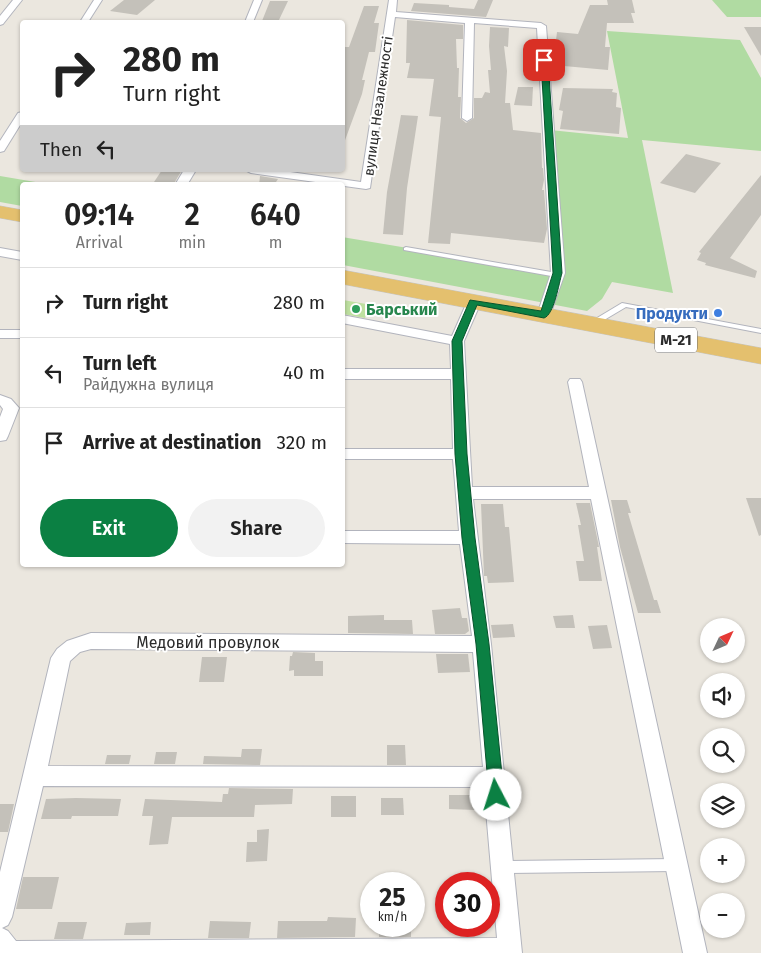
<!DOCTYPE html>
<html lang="en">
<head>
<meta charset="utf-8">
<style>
  body { margin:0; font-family:"Fira Sans",sans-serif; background:#f2f2f2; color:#222; height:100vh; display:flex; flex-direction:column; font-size:19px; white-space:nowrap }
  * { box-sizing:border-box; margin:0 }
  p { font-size:16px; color:#767676 }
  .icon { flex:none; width:28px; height:28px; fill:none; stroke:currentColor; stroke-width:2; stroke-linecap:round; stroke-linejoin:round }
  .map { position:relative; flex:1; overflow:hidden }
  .panel { position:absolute; left:20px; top:182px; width:325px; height:385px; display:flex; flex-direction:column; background:#fff; border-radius:5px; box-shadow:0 1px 4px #0004 }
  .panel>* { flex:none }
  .hud { position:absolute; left:20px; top:20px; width:325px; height:152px; border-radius:5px; box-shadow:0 1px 4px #0004; background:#fff; color:#222; overflow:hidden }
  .needle { width:32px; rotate:46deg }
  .buttons { position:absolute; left:700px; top:618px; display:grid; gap:10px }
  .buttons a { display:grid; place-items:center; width:45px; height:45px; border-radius:50%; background:#fff; box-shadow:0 1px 4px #0004; font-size:25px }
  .speed { position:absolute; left:360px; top:872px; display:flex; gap:10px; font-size:25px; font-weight:700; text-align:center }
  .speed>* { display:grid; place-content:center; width:65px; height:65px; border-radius:50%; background:#fff; box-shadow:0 1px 4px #0004; line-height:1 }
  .speed small { font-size:12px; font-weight:400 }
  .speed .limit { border:8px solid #d22; background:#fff; color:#111 }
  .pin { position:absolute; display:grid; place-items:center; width:42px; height:42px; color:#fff; margin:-21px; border-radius:10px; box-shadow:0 2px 8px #0006 }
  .me { position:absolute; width:55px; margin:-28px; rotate:355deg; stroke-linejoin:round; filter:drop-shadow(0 0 4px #0008) }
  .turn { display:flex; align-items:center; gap:18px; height:105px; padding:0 20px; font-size:22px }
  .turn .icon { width:65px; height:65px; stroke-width:2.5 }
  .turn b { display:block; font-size:35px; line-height:42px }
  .then { display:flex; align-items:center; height:48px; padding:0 20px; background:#0003; gap:10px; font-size:19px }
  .eta { display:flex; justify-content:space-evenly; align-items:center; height:85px; text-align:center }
  .eta b { font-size:30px; font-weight:600; line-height:35px }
  .primary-button { display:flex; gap:10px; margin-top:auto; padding:10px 20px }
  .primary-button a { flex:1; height:58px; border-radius:30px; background:#0b8043; color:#fff; font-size:20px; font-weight:600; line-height:58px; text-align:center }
  .primary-button a+a { background:#f2f2f2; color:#222 }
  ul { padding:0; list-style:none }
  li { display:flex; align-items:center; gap:15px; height:70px; padding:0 20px; border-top:1px solid #e0e0e0 }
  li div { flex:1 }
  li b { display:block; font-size:19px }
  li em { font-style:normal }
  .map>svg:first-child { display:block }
  .green { fill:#b0dba2 }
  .pitch { fill:#bee0a0 }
  .building { fill:#c4c1ba }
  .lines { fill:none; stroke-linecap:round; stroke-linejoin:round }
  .service-casing { stroke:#b2b4bd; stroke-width:2 }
  .minor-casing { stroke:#b2b4bd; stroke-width:2 }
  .trunk-casing { stroke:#c4c4c4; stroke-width:1 }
  .service { fill:#fff; fill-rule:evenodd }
  .minor { fill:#fff; fill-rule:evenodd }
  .trunk { fill:#e4c06e; fill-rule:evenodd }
  .route { fill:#0b8043; stroke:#07532c }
  .leisure-dot { fill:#2e9e5b; stroke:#fff; stroke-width:2 }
  .shop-dot { fill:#3f7fe0; stroke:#fff; stroke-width:2 }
  .labels { text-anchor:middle; stroke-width:4; stroke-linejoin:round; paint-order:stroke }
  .far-street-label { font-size:14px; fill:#2b2b2b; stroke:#fff }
  .shield { fill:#fff; stroke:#6b6b6b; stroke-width:1 }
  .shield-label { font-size:15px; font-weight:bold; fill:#2b2b2b }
  .leisure-label { font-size:16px; font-weight:bold; fill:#27864d; stroke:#fff; text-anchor:start }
  .shop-label { font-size:16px; font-weight:bold; fill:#366cbe; stroke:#fff; text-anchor:end }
  .street-label { font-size:16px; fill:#2b2b2b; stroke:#fff }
</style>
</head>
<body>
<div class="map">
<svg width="761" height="953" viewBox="0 0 761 953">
  <rect width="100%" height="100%" fill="#ebe7df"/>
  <g class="green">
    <path d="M712 0H761V17H727Z"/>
    <path d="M607 31 740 40 761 78V151L642 140 673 293 612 282 602 299 587 311 343 265 342 237 557 273 550 130 628 138Z"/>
    <path d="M0 176 53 185H22V206L0 202Z"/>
  </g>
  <path class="pitch" d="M342 300H343L372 305 365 318 343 314Z"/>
  <g class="building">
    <path d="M124 0H155L137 15 110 11Z"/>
    <path d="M478 0H493L486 17 411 11 414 3 449 5V7L474 9Z"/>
    <path d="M607 0H632L635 13H631L634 23H607L605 47H610L608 70 553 65 557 32 578 34 590 5H608Z"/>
    <path d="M270 1H288L278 22 262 21Z"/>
    <path d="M364 6H379L374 23H379L375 52H369L362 80H365L362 94 344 143 342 47H349Z"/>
    <path d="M407 20 463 25V39H456L457 68H459L458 97H461L460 118 466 123 474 118V98H482L485 92 490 93 488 70H491L489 46 490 27 509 28 508 47 504 46 507 71 505 103H510L513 130 541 133 542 168H543L544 180 542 190H544L547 229 544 243 451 233 450 244 428 243 441 117 429 116 434 79 407 78 410 63H406Z"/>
    <path d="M744 27H761V56Z"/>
    <path d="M518 87H533L532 106 514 105Z"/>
    <path d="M563 88 613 89 612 92 617 93 616 107 621 108 619 134 560 129 563 111 559 110Z"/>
    <path d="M401 115 418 116 407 188 403 235 383 234 387 192Z"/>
    <path d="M686 154 721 163 695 193 660 183Z"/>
    <path d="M162 170H182L173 185H152Z"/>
    <path d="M761 175V215L730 258 757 271 755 278 705 265 706 263 697 260 701 253 699 252Z"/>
    <path d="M260 176 278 179 274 185H259Z"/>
    <path d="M746 498H761V535L759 536Z"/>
    <path d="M611 500H627L631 513H628L654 600H657L661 613H638L620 547Z"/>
    <path d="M576 503H590L599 547H597L602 581H579L576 561H584L578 525H581Z"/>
    <path d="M481 504H503L505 527H509L514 582 488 583 487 576H484Z"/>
    <path d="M460 608 462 618H467L469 631 465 634H435L432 610Z"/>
    <path d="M384 615V620H412L413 634 348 633V616Z"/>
    <path d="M573 615 575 628H556L553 616Z"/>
    <path d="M513 624 515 637 493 638 491 625Z"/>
    <path d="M607 625 612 648 593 649 588 626Z"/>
    <path d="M293 652 315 653V661H323V676H294V670L289 671 290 656H292Z"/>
    <path d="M436 654H468L470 672 438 673Z"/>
    <path d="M202 657H227L224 682H199Z"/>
    <path d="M387 745H405L406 765H387Z"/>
    <path d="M242 749H262L260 765 203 764 204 756 241 757Z"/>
    <path d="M156 752H177L175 764H154Z"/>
    <path d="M107 755H131L129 764H105Z"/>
    <path d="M229 788 293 789 292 804 255 805 254 817H172L168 844 149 845 153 816H142L145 799 222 802 223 794H228Z"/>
    <path d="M449 795H474L475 810 449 809Z"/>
    <rect x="331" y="796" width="25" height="21"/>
    <path d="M381 798H403L404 815H381Z"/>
    <path d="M46 799 76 798 121 799 118 816H72L71 819H41Z"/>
    <path d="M0 804H14L8 832H0Z"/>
    <path d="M269 829 267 861 246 862 247 842H257V830Z"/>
    <path d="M23 877H59L52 909H16Z"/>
    <path d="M328 917 356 918 355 937 277 938 278 921H327Z"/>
    <path d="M210 921 251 922 249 938H208Z"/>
    <path d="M58 922H87L83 939H54Z"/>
    <path d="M151 922 150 935H124L126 923Z"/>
    <rect x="379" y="926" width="32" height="11"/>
  </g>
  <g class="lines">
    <g class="service-casing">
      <g id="service">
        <path d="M406 247 557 273 561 275 557 277 404 250V248Z"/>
        <path d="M622 303 761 329V333L626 307 594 326H591L587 324Z"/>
        <path d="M676 859 680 861 682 865 680 869 676 871 504 873 500 871 498 867 500 863 504 861Z"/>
      </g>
    </g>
    <g class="minor-casing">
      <g id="minor">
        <path d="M13 0H22L3 24 0 25V16Z"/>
        <path d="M94 0H102L88 22H80Z"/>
        <path d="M254 0H262L253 22H245Z"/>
        <path d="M389 0H397L396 12 541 23 546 26 565 273 549 318 544 319 537 315 551 273 537 28 474 23 472 118 467 121 462 118 465 23 395 17 370 188 366 189 251 173 245 170H276L361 182Z"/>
        <path d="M22 112V122L4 151 0 152V141L18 113Z"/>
        <path d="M184 170H196L187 185H175Z"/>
        <path d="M0 248 22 252V260L0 256Z"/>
        <path d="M474 298 481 302 464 341 472 487H589L568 382 570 379H580L582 382 707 953H683L591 499H473L491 644 522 953H0V872L51 658 57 649 67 641 91 633 472 636 460 544 342 543V531H459L453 459H342V449H453L451 379H342V369H451L450 344 342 323V315L452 336 467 302ZM91 649 473 652 483 767 48 766 70 661 80 652ZM43 786 484 787 497 938 16 941 8 931 2 928 8 925 12 917Z"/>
        <rect x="0" y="330" width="22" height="8"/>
        <path d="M0 395 11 399 19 408 8 436 6 440 0 441V417L3 409 0 405Z"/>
      </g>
    </g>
    <g class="trunk-casing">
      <g id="trunk">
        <path d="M0 206 22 210V222L0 218Z"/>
        <path d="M342 270 761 348V364L342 284Z"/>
      </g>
    </g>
    <use href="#service" class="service"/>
    <use href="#minor" class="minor"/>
    <use href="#trunk" class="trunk"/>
  </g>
  <path class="route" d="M544 58 548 60 562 273C559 283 554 315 544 318L477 305 462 341 467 454 475 538 489 644 504 795 502 800 496 802 491 800 489 795 476 644 462 538 455 454 452 341 470 300 541 311 553 273 541 60Z"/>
  <circle class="leisure-dot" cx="356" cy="309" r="5"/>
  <circle class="shop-dot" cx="718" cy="313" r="5"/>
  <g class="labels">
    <g class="far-street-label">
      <text transform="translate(378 106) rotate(-82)" y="5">вулиця Незалежності</text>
    </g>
    <rect class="shield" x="655" y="327.5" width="42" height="25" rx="4"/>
    <g class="shield-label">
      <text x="676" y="345">М-21</text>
    </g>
    <g class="leisure-label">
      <text x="366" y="315">Барський</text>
    </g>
    <g class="shop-label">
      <text x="708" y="319">Продукти</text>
    </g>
    <g class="street-label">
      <text x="208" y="648">Медовий провулок</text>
    </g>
  </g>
</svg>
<div class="buttons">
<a><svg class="needle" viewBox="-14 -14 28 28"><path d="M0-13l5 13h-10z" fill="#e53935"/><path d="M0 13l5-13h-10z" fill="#767676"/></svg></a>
<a><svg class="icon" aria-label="sound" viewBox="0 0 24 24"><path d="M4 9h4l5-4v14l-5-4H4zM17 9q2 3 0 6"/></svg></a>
<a><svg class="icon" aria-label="search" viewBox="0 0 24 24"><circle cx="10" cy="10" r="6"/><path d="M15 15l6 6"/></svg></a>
<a><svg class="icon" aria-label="layers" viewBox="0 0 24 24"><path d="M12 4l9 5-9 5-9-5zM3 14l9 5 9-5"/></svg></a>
<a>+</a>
<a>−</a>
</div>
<div class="speed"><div>25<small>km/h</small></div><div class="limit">30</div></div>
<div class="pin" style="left:544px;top:60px;background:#d93025"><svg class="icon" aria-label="arrive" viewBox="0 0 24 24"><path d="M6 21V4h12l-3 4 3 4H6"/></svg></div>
<svg class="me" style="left:496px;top:795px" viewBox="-20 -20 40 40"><circle r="19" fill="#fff"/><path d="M0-13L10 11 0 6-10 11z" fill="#0b8043"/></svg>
<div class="hud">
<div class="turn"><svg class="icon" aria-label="right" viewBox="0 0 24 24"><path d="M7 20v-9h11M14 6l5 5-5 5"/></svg><div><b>280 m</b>Turn right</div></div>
<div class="then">Then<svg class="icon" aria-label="left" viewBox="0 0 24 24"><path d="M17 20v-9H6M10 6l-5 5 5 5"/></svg></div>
</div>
<section class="panel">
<div class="eta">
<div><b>09:14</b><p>Arrival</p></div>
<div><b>2</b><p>min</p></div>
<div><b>640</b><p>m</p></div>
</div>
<ul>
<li><svg class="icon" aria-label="right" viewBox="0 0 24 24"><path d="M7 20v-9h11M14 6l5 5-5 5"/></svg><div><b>Turn right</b></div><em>280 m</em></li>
<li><svg class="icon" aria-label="left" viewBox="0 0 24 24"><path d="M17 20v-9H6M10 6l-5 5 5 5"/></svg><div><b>Turn left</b><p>Райдужна вулиця</p></div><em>40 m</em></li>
<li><svg class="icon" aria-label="arrive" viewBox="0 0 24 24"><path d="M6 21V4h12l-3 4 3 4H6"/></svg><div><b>Arrive at destination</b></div><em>320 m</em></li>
</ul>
<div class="primary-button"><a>Exit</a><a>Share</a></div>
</section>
</div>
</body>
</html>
